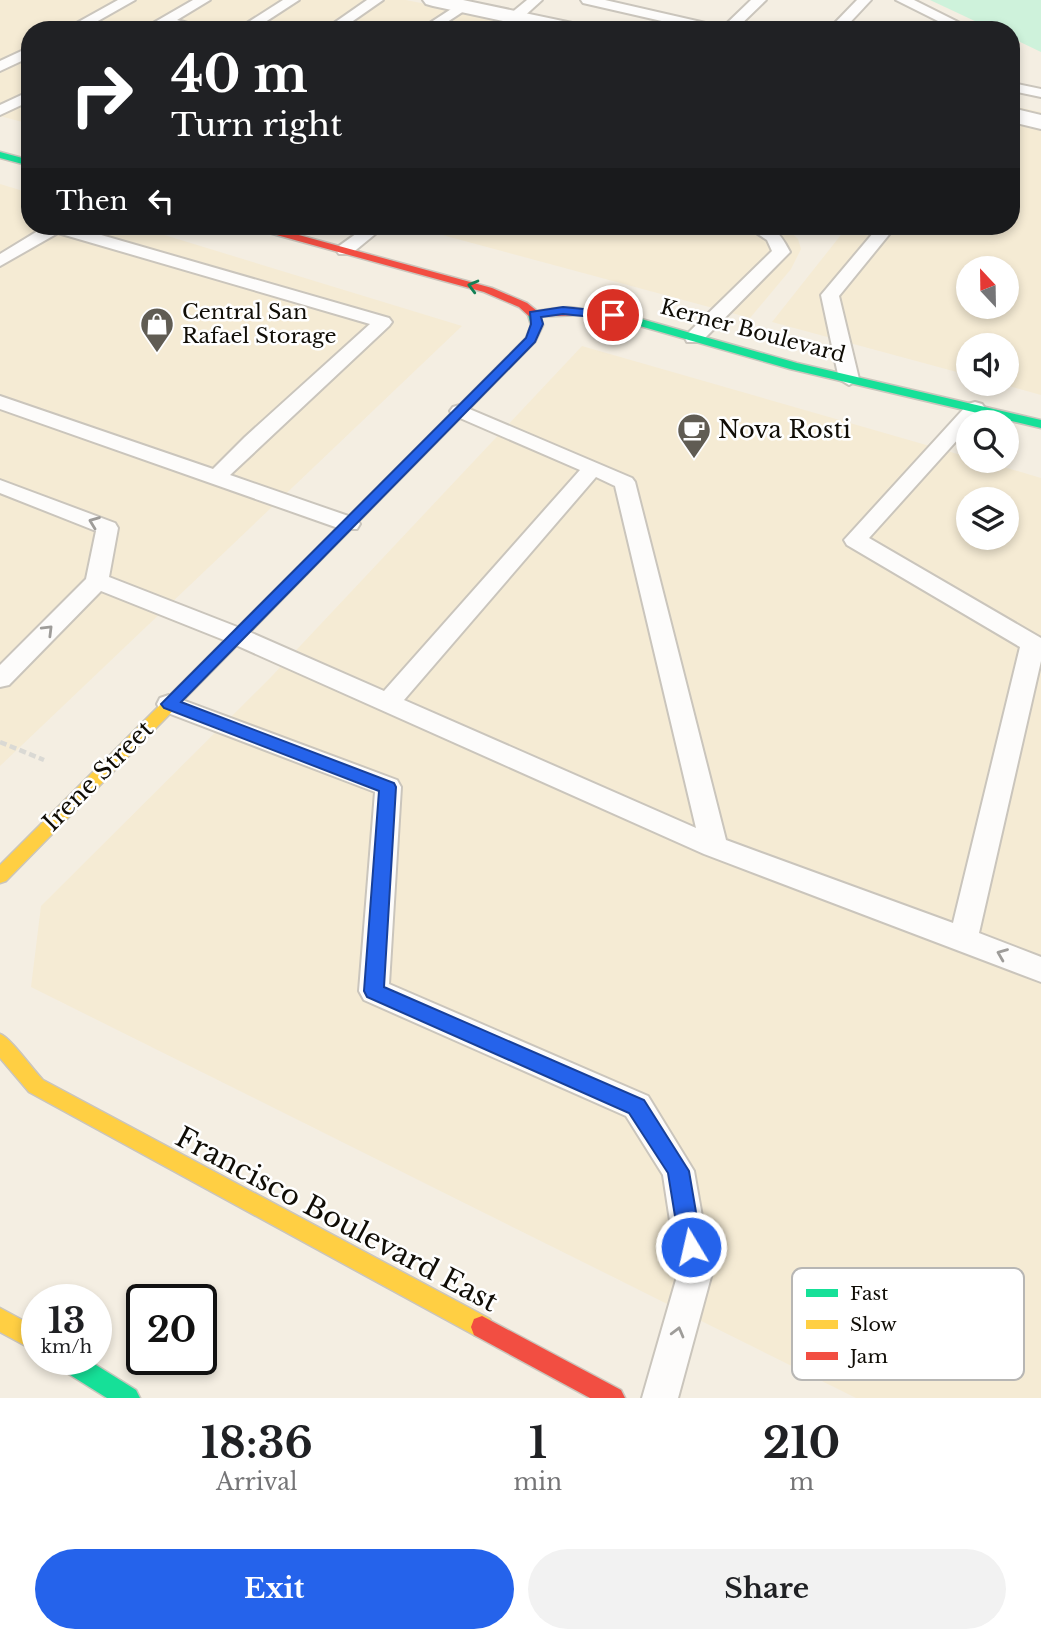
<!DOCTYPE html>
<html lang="en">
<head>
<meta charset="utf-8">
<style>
  body { margin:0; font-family:"Libre Baskerville",serif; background:#f2f2f2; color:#202124; height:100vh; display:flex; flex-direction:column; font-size:26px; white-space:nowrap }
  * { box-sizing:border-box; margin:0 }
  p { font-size:23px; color:#757577 }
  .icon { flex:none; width:38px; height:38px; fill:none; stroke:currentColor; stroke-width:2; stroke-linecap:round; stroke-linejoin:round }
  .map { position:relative; height:1398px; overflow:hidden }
  .side { display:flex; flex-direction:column; background:#fff; flex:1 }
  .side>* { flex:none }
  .guide { position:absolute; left:21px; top:21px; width:999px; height:214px; border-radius:28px; box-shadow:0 4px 10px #0003; background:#202124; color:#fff; overflow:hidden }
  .needle { width:46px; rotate:338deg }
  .buttons { position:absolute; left:956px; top:256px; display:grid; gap:14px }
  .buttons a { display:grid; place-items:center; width:63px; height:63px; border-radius:50%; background:#fff; box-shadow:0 4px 10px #0003; font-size:35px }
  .speed { position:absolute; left:21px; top:1284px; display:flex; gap:14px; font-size:35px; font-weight:700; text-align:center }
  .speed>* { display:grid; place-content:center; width:91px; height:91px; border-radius:50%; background:#fff; box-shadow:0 4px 10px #0003; line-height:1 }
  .speed small { font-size:18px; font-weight:400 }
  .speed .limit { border:4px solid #111; border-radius:10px; background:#fff; color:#111 }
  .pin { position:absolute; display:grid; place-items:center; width:60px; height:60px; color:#fff; margin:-30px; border:4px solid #fff; border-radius:50%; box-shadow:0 2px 7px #0007 }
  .me { position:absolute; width:77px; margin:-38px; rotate:351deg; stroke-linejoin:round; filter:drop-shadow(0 0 5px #0008) }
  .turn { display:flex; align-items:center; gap:24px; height:147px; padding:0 35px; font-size:32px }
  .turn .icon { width:91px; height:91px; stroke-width:2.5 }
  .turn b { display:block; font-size:49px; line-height:60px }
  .then { display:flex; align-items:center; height:66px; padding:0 35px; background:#0003; gap:14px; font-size:26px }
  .eta { display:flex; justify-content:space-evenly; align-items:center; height:119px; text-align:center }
  .eta b { font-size:42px; font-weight:800; line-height:49px }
  .primary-button { display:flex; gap:14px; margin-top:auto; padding:14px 35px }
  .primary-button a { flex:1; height:80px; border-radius:42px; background:#2563eb; color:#fff; font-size:28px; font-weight:800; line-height:80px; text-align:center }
  .primary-button a+a { background:#f2f2f2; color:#202124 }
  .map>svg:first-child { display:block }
  .built { fill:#f5ebd4; fill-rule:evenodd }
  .green { fill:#cef2db }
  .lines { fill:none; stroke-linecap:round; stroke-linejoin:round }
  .lane-casing { stroke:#cac5bc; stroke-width:4 }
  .street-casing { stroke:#cac5bc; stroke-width:4 }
  .fast-casing { stroke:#cac5bc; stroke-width:3 }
  .slow-casing { stroke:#cac5bc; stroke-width:3 }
  .jam-casing { stroke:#cac5bc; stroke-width:3 }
  .path { stroke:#dad9d4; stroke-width:4.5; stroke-dasharray:7 3.5; stroke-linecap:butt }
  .lane { fill:#fdfcfb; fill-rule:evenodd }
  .street { fill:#fdfcfb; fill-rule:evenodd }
  .fast { fill:#16e098; fill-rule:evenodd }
  .slow { fill:#ffcf43; fill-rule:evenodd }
  .jam { fill:#f24e42; fill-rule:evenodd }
  .oneway { stroke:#138156 }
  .oneway2 { stroke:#9e9c99 }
  .route { fill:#2563eb; stroke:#184099; stroke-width:2 }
  .labels { text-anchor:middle; stroke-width:5; stroke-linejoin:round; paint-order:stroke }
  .far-poi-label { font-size:21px; fill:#100d06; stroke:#fff; text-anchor:start }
  .far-street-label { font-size:21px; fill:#100d06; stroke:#fff }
  .poi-label { font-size:24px; fill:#100d06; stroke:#fff; text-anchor:start }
  .street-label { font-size:24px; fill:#100d06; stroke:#fff }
  .near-street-label { font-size:28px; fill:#100d06; stroke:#fff }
  .key { fill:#fff; stroke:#b7b6b4; stroke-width:2 }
  .key-label { font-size:19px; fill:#100d06 }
</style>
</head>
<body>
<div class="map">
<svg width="1041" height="1398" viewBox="0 0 1041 1398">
  <rect width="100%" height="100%" fill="#f4eee2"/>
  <g class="built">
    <path d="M0 0H406L556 30H30V124L0 116Z"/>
    <path d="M1012 106 1041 112V395L998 383H1006V345H968V375L772 322 848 226H1012ZM968 268H1006V306H968Z"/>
    <path d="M0 184 30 193V226H135L462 326 0 766Z"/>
    <path d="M409 226H784L798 239 801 249 791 269 750 318Z"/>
    <path d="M582 346 968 457V460H980L1041 478V1398H856L31 987 41 906 271 677ZM968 499H1006V537H968Z"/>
  </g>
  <path class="green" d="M930 0H1041V52L1012 38V30H994Z"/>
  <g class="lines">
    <g class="lane-casing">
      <g id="lane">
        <path d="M118 0H135L82 30H64Z"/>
        <path d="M193 0H210L177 20 212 30H186L166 25 158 30H141Z"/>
        <path d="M283 0H299L253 30H236Z"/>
        <path d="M367 0H383L340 30H324Z"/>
        <path d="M527 0H542L520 20H510V14Z"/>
        <path d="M581 0H605L723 27 751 0H766L735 30H701L583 3Z"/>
        <path d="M857 0H871L843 30H828Z"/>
        <path d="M896 0H914L974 30H956Z"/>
        <path d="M462 2 469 6 467 9 435 30H419Z"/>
        <path d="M30 47V57L0 71V61Z"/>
        <path d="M1012 83 1041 89V97L1012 91Z"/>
        <path d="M30 91V101L0 115V105Z"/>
        <path d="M46 226H70L389 318 392 322 389 326 230 475 357 519 360 524 357 529H341L0 409V396L213 469 245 437 370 324 58 233 0 266V254Z"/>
        <path d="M367 226H385L351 254H339L336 250 339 246Z"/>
        <path d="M746 226C772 226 778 228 790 252L701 342H687L685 338 687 334 772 251 767 240Z"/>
        <path d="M879 226H896L839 296 859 379 849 385 839 379 821 295Z"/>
        <path d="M975 402 982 404 985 408 973 422H968V428L869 538 1041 638V661L979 933 1041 957V982L704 854 229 642 101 591 9 685 0 687V665L86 579 96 531 0 493V480L115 523 118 528 109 577 245 630 384 691 580 470 453 415 450 411 453 407 460 405 632 478 635 482 726 840 953 923 1020 647 847 545 844 540 968 404ZM596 477 615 486 696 828 404 700Z"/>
        <path d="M169 695 397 780 401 787 389 984 648 1096 694 1171 712 1273 678 1398H642L678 1273 663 1175 626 1116 364 1000 359 991 375 792 160 710 157 704 160 698Z"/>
      </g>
    </g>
    <g class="street-casing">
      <g id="street">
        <path d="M423 0H463L577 24 585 25 587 30H545L433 6 426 4Z"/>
        <path d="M1012 108 1041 115V129L1012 122Z"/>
      </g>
    </g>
    <g class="fast-casing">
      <g id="fast">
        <path d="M0 152 30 160V166L0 158Z"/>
        <path d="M580 309 613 311 797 363 1041 420V428L790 369 612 318 576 314 574 312Z"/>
        <path d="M534 311 540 315 543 325 535 342 307 574H297L295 571 297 568 526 338 531 325 528 315Z"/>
        <path d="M56 1360H88L136 1390 140 1398H107L59 1368Z"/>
      </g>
    </g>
    <g class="slow-casing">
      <g id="slow">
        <path d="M302 566 309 571 307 574 6 881 0 883V865L297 568Z"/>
        <path d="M0 1034C10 1037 33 1070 43 1080L490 1319 493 1327 490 1335 482 1338 474 1335 29 1092 0 1058Z"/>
        <path d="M0 1308 37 1328V1352L0 1332Z"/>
      </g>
    </g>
    <g class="jam-casing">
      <g id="jam">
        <path d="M250 226H266L492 288 527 303 537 311C552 309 573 303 586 312L580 315 530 317 519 307 484 292 251 228Z"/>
        <path d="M482 1316 621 1390 625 1398H590L474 1335 471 1327 474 1319Z"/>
      </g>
    </g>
    <path class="path" d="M0 742 44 760"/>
    <use href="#lane" class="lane"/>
    <use href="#street" class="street"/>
    <use href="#fast" class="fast"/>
    <use href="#slow" class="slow"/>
    <use href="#jam" class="jam"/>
  </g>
  <defs><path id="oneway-chevron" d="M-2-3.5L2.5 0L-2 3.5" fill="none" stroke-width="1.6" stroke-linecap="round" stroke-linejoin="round" transform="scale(1.75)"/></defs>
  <use class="oneway" href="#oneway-chevron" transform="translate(473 286) rotate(-165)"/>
  <g class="oneway2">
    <use href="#oneway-chevron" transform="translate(94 522) rotate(-159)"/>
    <use href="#oneway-chevron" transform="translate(48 630) rotate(-45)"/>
    <use href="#oneway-chevron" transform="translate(1002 954) rotate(-158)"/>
    <use href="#oneway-chevron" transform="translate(678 1332) rotate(-75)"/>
  </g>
  <path class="route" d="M563 307 613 312 619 315 613 319 563 314 541 317 543 324 535 342 181 702 394 783 396 787 384 987 644 1100 689 1171 702 1247 698 1254 691 1258 683 1254 680 1247 668 1173 629 1113 367 997 364 991 379 791 164 708 161 704 526 338 531 324 530 312Z"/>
  <defs>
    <g id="shop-pin" transform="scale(1.75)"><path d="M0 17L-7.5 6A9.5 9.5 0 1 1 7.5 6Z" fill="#605c53" stroke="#fff"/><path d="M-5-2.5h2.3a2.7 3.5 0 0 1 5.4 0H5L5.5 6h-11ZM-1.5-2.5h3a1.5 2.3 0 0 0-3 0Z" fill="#fff"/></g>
    <g id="cafe-pin" transform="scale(1.75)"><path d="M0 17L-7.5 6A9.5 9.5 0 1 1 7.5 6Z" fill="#605c53" stroke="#fff"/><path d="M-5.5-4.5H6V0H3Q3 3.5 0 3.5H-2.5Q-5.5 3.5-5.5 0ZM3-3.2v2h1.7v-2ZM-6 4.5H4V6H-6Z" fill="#fff"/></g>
  </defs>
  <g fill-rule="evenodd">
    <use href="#shop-pin" x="157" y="324"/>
    <use href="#cafe-pin" x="694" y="430"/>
  </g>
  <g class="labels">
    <g class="far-poi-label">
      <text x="182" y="319">Central San<tspan x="182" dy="24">Rafael Storage</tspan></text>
    </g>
    <g class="far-street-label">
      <text transform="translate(753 331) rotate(15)" y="7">Kerner Boulevard</text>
    </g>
    <g class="poi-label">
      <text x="718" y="438">Nova Rosti</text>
    </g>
    <g class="street-label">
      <text transform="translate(98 776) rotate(-45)" y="8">Irene Street</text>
    </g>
    <g class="near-street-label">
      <text transform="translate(337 1219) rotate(28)" y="10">Francisco Boulevard East</text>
    </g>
  </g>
  <rect x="792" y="1268" width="232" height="112" rx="10" class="key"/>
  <rect x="806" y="1289" width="32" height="8" fill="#16e098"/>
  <rect x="806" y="1320" width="32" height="9" fill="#ffcf43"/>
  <rect x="806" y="1352" width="32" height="8" fill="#f24e42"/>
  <g class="key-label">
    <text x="850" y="1300">Fast</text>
    <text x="850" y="1331">Slow</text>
    <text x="850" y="1363">Jam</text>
  </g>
</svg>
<div class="buttons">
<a><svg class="needle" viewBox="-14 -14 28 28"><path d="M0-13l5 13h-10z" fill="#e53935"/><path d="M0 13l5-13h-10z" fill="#757577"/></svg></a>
<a><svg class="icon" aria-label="sound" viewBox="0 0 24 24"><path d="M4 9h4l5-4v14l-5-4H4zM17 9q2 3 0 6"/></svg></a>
<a><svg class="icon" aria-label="search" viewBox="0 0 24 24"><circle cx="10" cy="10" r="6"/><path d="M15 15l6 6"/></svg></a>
<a><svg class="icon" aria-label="layers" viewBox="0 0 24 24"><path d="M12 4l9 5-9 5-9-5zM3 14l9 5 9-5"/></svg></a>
</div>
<div class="speed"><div>13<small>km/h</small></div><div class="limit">20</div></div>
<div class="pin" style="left:613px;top:315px;background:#d93025"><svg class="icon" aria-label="arrive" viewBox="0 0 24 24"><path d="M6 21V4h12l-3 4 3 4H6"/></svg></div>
<svg class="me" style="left:691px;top:1247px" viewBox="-20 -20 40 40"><circle r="17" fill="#2563eb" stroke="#fff" stroke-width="3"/><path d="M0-11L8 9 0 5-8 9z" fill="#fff"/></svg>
<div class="guide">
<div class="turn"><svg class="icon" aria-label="right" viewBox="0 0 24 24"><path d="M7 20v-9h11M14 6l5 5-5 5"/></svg><div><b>40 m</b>Turn right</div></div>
<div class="then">Then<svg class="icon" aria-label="left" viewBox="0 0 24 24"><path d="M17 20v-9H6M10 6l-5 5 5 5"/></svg></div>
</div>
</div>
<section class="side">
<div class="eta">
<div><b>18:36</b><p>Arrival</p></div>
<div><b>1</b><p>min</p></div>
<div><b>210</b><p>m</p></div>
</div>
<div class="primary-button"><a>Exit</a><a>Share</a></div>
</section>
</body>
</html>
